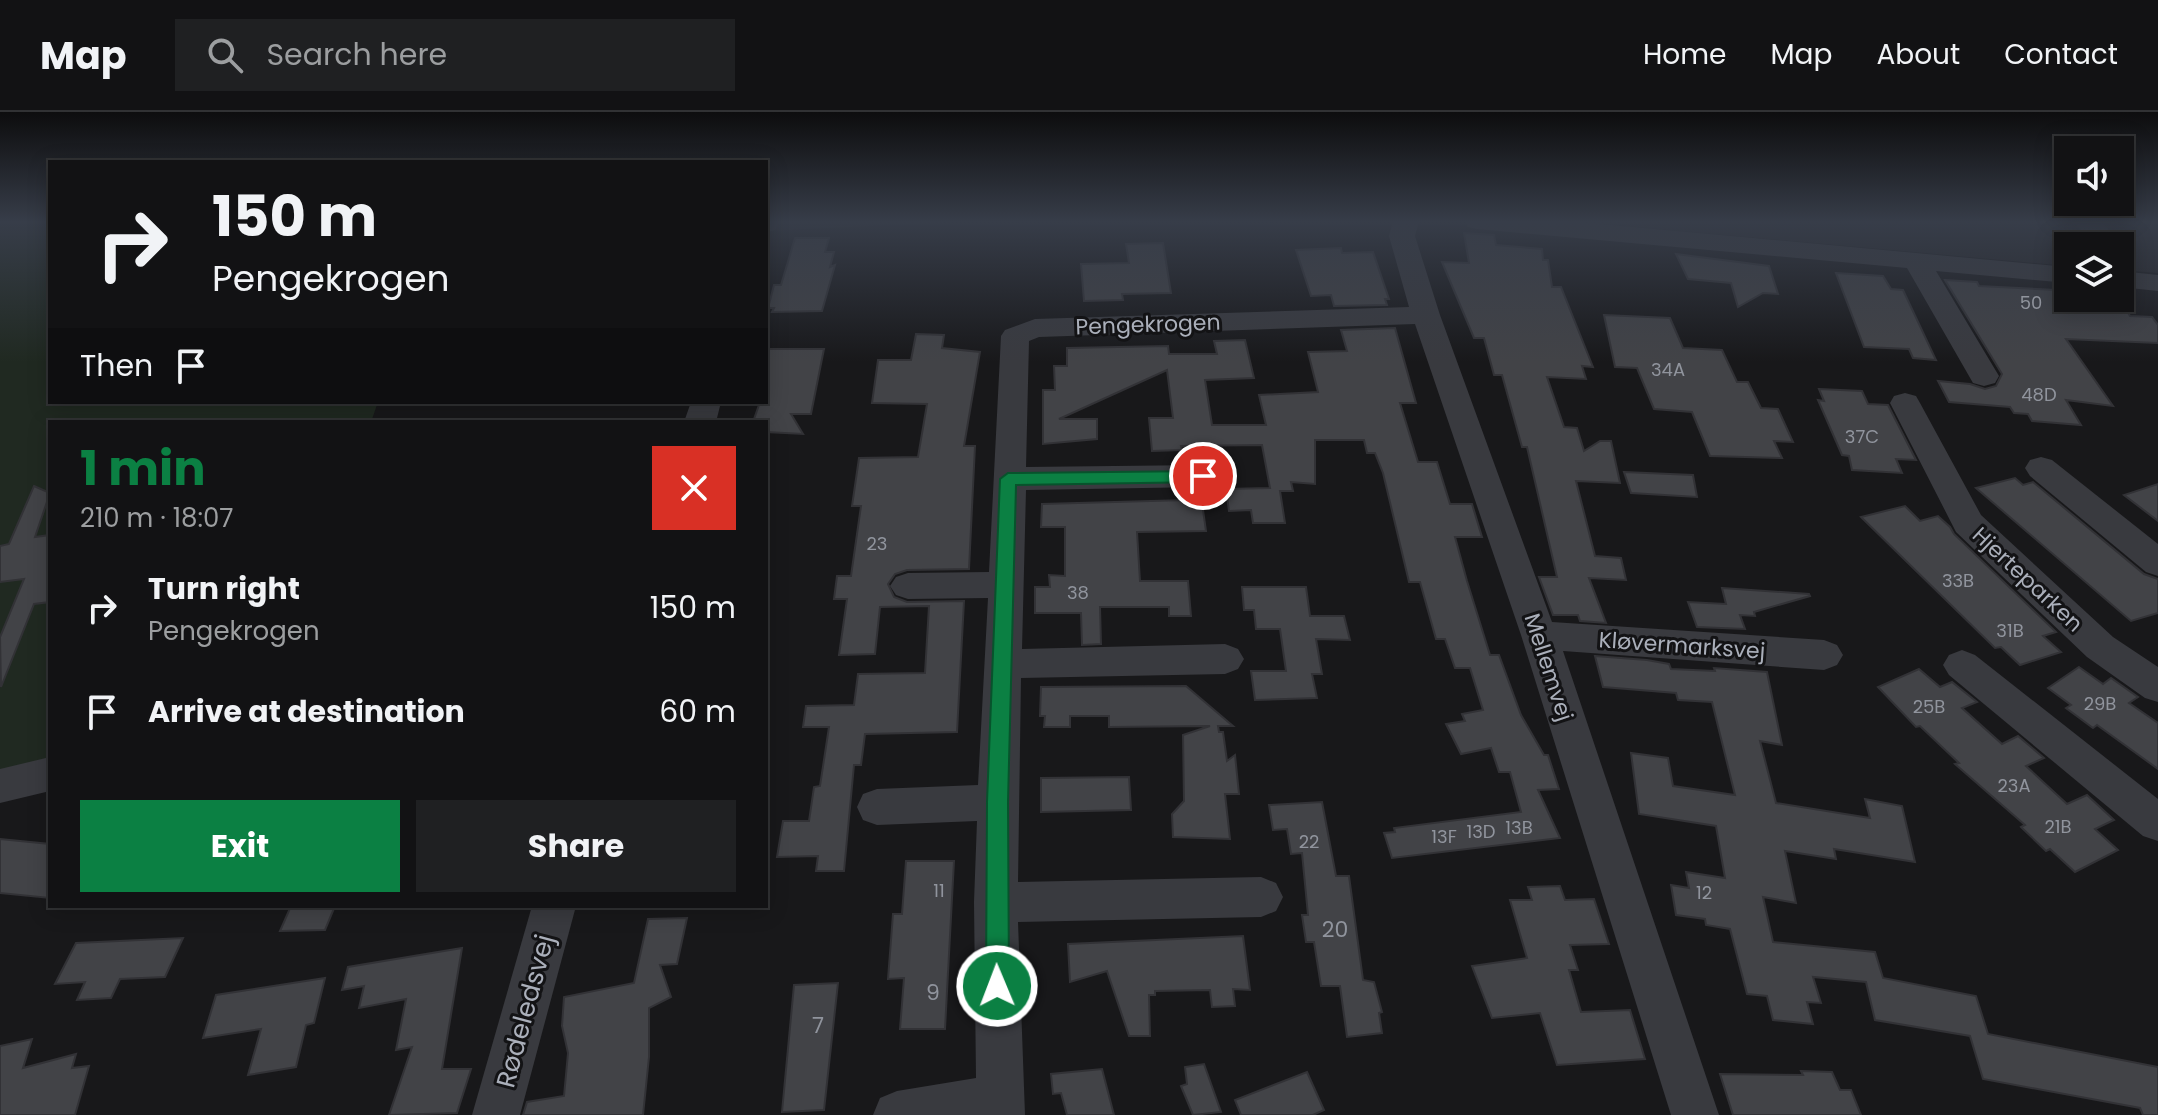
<!DOCTYPE html>
<html lang="en">
<head>
<meta charset="utf-8">
<style>
  body { margin:0; font-family:Poppins,sans-serif; background:#1f2022; color:#f1f3f6; height:100vh; display:flex; flex-direction:column; font-size:30px; white-space:nowrap }
  * { box-sizing:border-box; margin:0 }
  p { font-size:26px; color:#9c9ea0 }
  .icon { flex:none; width:44px; height:44px; fill:none; stroke:currentColor; stroke-width:2; stroke-linecap:round; stroke-linejoin:round }
  .map { position:relative; flex:1; overflow:hidden }
  .panel { position:absolute; left:48px; top:308px; width:720px; height:488px; display:flex; flex-direction:column; background:#121214; border-radius:0px; box-shadow:0 4px 20px #0003,0 0 0 2px #313234 }
  .panel>* { flex:none }
  .hud { position:absolute; left:48px; top:48px; width:720px; height:244px; border-radius:0px; box-shadow:0 4px 20px #0003,0 0 0 2px #313234; background:#121214; color:#f1f3f6; overflow:hidden }
  .controls { position:absolute; left:2054px; top:24px; display:grid; gap:16px }
  .controls a { display:grid; place-items:center; width:80px; height:80px; border-radius:0px; background:#121214; box-shadow:0 4px 20px #0003,0 0 0 2px #313234; font-size:40px }
  .pin { position:absolute; display:grid; place-items:center; width:68px; height:68px; color:#fff; margin:-34px; border:4px solid #fff; border-radius:50%; box-shadow:0 2px 8px #0007 }
  .me { position:absolute; width:88px; margin:-44px; rotate:359deg; stroke-linejoin:round; filter:drop-shadow(0 0 6px #0008) }
  .turn { display:flex; align-items:center; gap:28px; height:168px; padding:0 32px; font-size:36px }
  .turn .icon { width:104px; height:104px; stroke-width:2.5 }
  .turn b { display:block; font-size:56px; line-height:68px }
  .then { display:flex; align-items:center; height:76px; padding:0 32px; background:#0003; gap:16px; font-size:30px }
  .round { display:grid; place-items:center; flex:none; width:84px; height:84px; border-radius:0px; background:#1f2022 }
  .head { display:flex; align-items:center; justify-content:space-between; height:136px; padding:0 32px }
  h1 { font-size:48px; font-weight:700; line-height:60px; color:#0b8043 }
  .action { display:flex; gap:16px; margin-top:auto; padding:16px 32px }
  .action a { flex:1; height:92px; border-radius:0px; background:#0b8043; color:#fff; font-size:32px; font-weight:700; line-height:92px; text-align:center }
  .action a+a { background:#1f2022; color:#f1f3f6 }
  ul { padding:0; list-style:none }
  li { display:flex; align-items:center; gap:24px; height:104px; padding:0 32px }
  li div { flex:1 }
  li b { display:block; font-size:30px }
  li em { font-style:normal }
  header { display:flex; align-items:center; gap:48px; box-sizing:border-box; height:112px; padding:0 40px; background:#121214; border-bottom:2px solid #313234 }
  header strong { font-size:38px }
  nav { display:flex; gap:44px; margin-inline-start:auto; font-size:28px }
  .search { width:560px; height:72px; background:#1f2022; display:flex; align-items:center; gap:20px; box-sizing:border-box; padding:0 28px; border-radius:0px; color:#9c9ea0; font-size:30px }
  .map>svg:first-child { display:block }
  .built { fill:#242427 }
  .green { fill:#202921 }
  .building { fill:#424347; stroke:#323236; stroke-width:2 }
  .lines { fill:none; stroke-linecap:round; stroke-linejoin:round }
  .minor { fill:#393a3f; fill-rule:evenodd }
  .route { fill:#0b8043; stroke:#07532c; stroke-width:2 }
  .labels { text-anchor:middle; stroke-width:6; stroke-linejoin:round; paint-order:stroke }
  .number-label { font-size:18px; fill:#90949d }
  .street-label { font-size:22px; fill:#aaafba; stroke:#131315 }
  .near-number-label { font-size:22px; fill:#90949d }
  .near-street-label { font-size:26px; fill:#aaafba; stroke:#131315 }
</style>
</head>
<body>
<header>
<strong>Map</strong>
<div class="search"><svg class="icon" aria-label="search" viewBox="0 0 24 24"><circle cx="10" cy="10" r="6"/><path d="M15 15l6 6"/></svg>Search here</div>
<nav><a>Home</a><a>Map</a><a>About</a><a>Contact</a></nav>
</header>
<div class="map">
<svg width="2158" height="1003" viewBox="0 0 2158 1003">
  <rect width="100%" height="100%" fill="#18181a"/>
  <g class="built">
    <path d="M766 109H977L766 119Z"/>
    <path d="M1570 109H2158V161L2120 158V134H2068V154Z"/>
  </g>
  <path class="green" d="M0 109H50V290H378L371 310H50V649L0 660Z"/>
  <g class="building">
    <path d="M1464 121 1494 123 1496 133 1542 137 1543 148H1548L1552 175H1561L1593 255 1582 254 1586 267 1547 265 1564 315 1577 316 1584 339 1600 329H1611L1620 371 1576 369 1595 444 1621 446 1626 468 1589 466 1606 511 1580 509 1578 503H1553L1539 465H1557L1527 335H1522L1502 263H1494L1484 226H1474L1442 150 1469 151Z"/>
    <path d="M795 126H829L825 140H834L830 155 835 153 822 199 772 200 774 196H768L774 173H781Z"/>
    <path d="M1163 131 1171 181 1122 182 1123 188 1084 189 1081 152 1129 151 1126 132Z"/>
    <path d="M1341 136 1342 141 1373 140 1389 187H1385L1387 193 1334 194 1331 183 1311 184 1296 138Z"/>
    <path d="M1676 142 1769 154 1778 182 1763 181 1738 195 1731 171 1688 167Z"/>
    <path d="M1836 161 1883 164 1891 177 1903 178 1936 248 1913 246 1909 237 1864 235Z"/>
    <path d="M1945 168 1977 170 1979 174 2056 178 2066 193 2074 196 2127 199 2130 204 2152 205 2158 213V231L2066 227 2113 294 2066 288 2081 313 2032 309 2028 302 2014 301 2010 295 1949 290 1938 269 1970 272 1985 277 1996 274 2002 262Z"/>
    <path d="M1604 203 1670 206 1683 236 1722 238 1737 270H1748L1761 296 1778 297 1793 330 1774 329 1782 346 1710 344 1692 300 1654 297 1637 256 1615 255Z"/>
    <path d="M1395 216 1416 291H1400L1418 350H1437L1450 392H1472L1482 425H1455L1467 469 1490 543H1499L1521 603 1544 643H1548L1559 677 1538 678 1560 726 1392 746 1384 721 1395 720 1394 716 1521 700 1510 660H1499L1491 636 1461 642 1446 612 1465 609 1462 602 1483 598 1470 556H1455L1445 527H1436L1420 470H1409L1383 361 1375 341H1367L1364 328H1315V372L1291 370 1293 379H1280L1285 411H1253L1251 398 1229 399 1226 377 1270 376 1262 333 1181 334 1182 338 1152 339 1149 306H1173L1167 258 1059 307H1097V327L1043 332V278H1055L1054 254H1067V236L1168 234 1169 242H1217L1214 229 1245 228 1254 266 1205 268 1212 313H1266L1259 283 1318 280 1308 240 1347 239 1341 218Z"/>
    <path d="M916 222 944 223 942 236 980 240 964 334H975L969 457 907 458 895 462 888 472 894 485 907 490 964 489 957 620 865 622 861 653H854L844 759H816L818 744 777 745 783 709H809L814 675 820 674 829 615H803L806 594 854 593 858 562 925 561 929 494 880 495 875 542 839 543 847 487H834L837 464H851L861 394H852L859 346 918 345 927 292 872 291 878 248H911Z"/>
    <path d="M766 237H824L811 302H791L803 322 766 320V310H753L760 290H766Z"/>
    <path d="M1819 277 1862 279 1868 292 1888 293 1916 348 1896 347 1902 361 1852 358 1849 344 1842 343 1818 288 1824 289Z"/>
    <path d="M1624 360 1693 363 1697 385 1631 381Z"/>
    <path d="M2015 366 2023 373 2033 370 2144 462 2158 467V501L2131 509 1976 376Z"/>
    <path d="M2158 372V409L2124 383Z"/>
    <path d="M34 374 50 381 35 425 50 423V490L34 492 1 575 0 525 24 467 0 470V434L9 432Z"/>
    <path d="M1187 388 1188 392 1202 391 1206 419 1137 420 1140 469H1188L1191 504H1169V495H1100L1101 532 1082 533 1081 501H1035V475H1050L1049 463 1065 464V415H1041L1042 392Z"/>
    <path d="M1905 394 1920 409 1938 404 1950 415 1954 422 2056 520 2043 524 2061 540 2020 553 2001 535 1995 536 1861 405Z"/>
    <path d="M1242 475H1306L1310 504H1344L1350 528 1316 527 1322 562H1312L1317 586 1255 588 1251 559H1286L1280 517H1256L1254 498H1244Z"/>
    <path d="M1722 476 1809 482 1810 484 1754 500 1755 504 1740 503 1745 517 1697 515 1688 490 1726 492Z"/>
    <path d="M1595 544 1647 548 1669 552 1671 557 1715 559 1714 556 1767 560 1782 633 1760 629 1776 691 1870 706 1865 687 1902 694 1915 750 1834 737 1836 747 1785 739 1796 791 1763 785 1773 830 1875 840 1883 866 1976 884 1988 922 2158 955V1003H2143L2140 996 1983 967 1970 924 1875 908 1866 870 1813 865 1821 891 1807 890 1813 912 1773 908 1767 884 1747 882 1730 817 1706 813 1705 807 1676 803 1671 773 1689 776 1686 760 1725 766 1716 714 1639 702 1631 641 1668 646 1673 674 1735 683 1712 590 1678 588 1676 581 1603 575Z"/>
    <path d="M2079 555 2103 572 2111 566 2138 585 2129 591 2158 611V657L2097 613 2093 616 2066 596 2071 593 2048 576Z"/>
    <path d="M1919 557 1940 575 1952 570 1977 590 1962 596 2002 632 2018 624 2044 646 2026 654 2067 692 2087 683 2114 708 2095 717 2118 738 2075 760 2050 737 2046 739 2021 715 2025 713 1955 652 1959 651 1920 614 1916 615 1878 575Z"/>
    <path d="M1186 574 1233 614H1218L1219 620H1223L1227 649 1235 643 1239 682H1225L1230 727 1173 725 1172 702 1184 689 1183 623 1210 614 1109 615V604H1070V615H1044L1045 604H1040L1041 575Z"/>
    <path d="M1129 665 1131 698 1041 700V666Z"/>
    <path d="M1322 690 1336 764H1349L1363 868 1374 870 1382 900 1379 901 1382 921 1347 925 1340 874H1321L1314 830H1306L1302 803H1308L1302 741 1291 742 1287 717 1273 718 1269 693Z"/>
    <path d="M0 727 50 732V786L0 781Z"/>
    <path d="M906 749H954L945 917H900L904 866 888 867 893 802H902Z"/>
    <path d="M1560 774 1565 788 1594 787 1609 832 1570 833 1578 858H1569L1581 900 1630 898 1645 947 1557 953 1540 901 1492 906 1472 854 1527 846 1510 788H1532L1528 775Z"/>
    <path d="M291 794H335L325 818 280 819Z"/>
    <path d="M687 806 677 852 660 853 671 885 649 896V945L643 1003H523L527 990 564 984 568 941 562 914 564 885 634 871 648 807Z"/>
    <path d="M1243 824 1250 878 1233 877 1235 894 1212 895 1210 878 1155 879V883H1149L1150 924H1129L1107 859 1070 870 1068 832Z"/>
    <path d="M183 826 165 865 120 867 111 886 77 888 85 870 55 872 76 831Z"/>
    <path d="M462 836 442 957H471L457 1001 389 1003 412 935 396 938 406 887 359 896 364 874 342 878 348 855Z"/>
    <path d="M325 866 314 911 306 913 296 955 248 963 261 917 203 926 216 883Z"/>
    <path d="M838 871 824 998 782 1000 794 873Z"/>
    <path d="M32 927 23 956 76 942 72 956 89 954 75 1003H0V934Z"/>
    <path d="M1204 952 1221 1000 1193 1003 1181 974 1187 972 1185 955Z"/>
    <path d="M1102 957 1114 1003H1067L1061 981 1053 982 1051 962Z"/>
    <path d="M1801 959 1832 960 1840 978H1851L1861 1003H1733L1720 962 1803 963Z"/>
    <path d="M1307 960 1324 998 1313 1003H1241L1235 988Z"/>
  </g>
  <g class="lines">
    <g class="minor">
      <path d="M766 109H780L775 118 766 120Z"/>
      <path d="M1393 109H1419L1415 124 1440 203 1552 510 1824 528 1837 533 1843 543 1837 553 1824 558 1563 539 1719 1003H1671L1521 523 1415 212 1039 225 1029 229 1026 355 1203 353 1214 356 1219 364 1214 372 1203 375 1026 378 1022 537 1225 532 1238 537 1244 547 1238 557 1225 562 1021 566 1018 770 1261 765 1276 771 1283 785 1276 799 1261 805 1018 810 1025 1003H873L880 986 897 979 976 966 974 790 977 709 877 713 863 708 857 695 863 682 877 677 978 673 988 486 908 487 896 483 890 474 896 465 908 461 989 460 1001 224 1005 218 1035 207 1409 195 1389 124Z"/>
      <path d="M1464 109H1567L2068 155V171L1936 159 1999 264 1995 271 1984 274 1973 271 1907 156 1477 117 1468 115Z"/>
      <path d="M2073 109H2101L2123 134 2120 139V134H2095Z"/>
      <path d="M2120 159 2158 163V179L2120 175Z"/>
      <path d="M1905 281 1916 284 1920 291 1981 403 2113 525 2158 555V590L2145 586 2087 545 1956 420 1890 291 1894 284Z"/>
      <path d="M691 290H721L716 310H684Z"/>
      <path d="M2041 345 2052 348 2158 432V464L2146 460 2030 364 2025 356 2030 348Z"/>
      <path d="M1962 538 1975 543 2158 687V729L2143 724 1949 563 1943 553 1949 543Z"/>
      <path d="M50 645V679L0 691V657Z"/>
      <path d="M532 794H576L520 1003H472Z"/>
    </g>
  </g>
  <linearGradient id="sky" x2="0" y2="1"><stop stop-color="#0d0d0e"/><stop offset="0.44" stop-color="#373d49"/><stop offset="1" stop-color="#373d49" stop-opacity="0"/></linearGradient>
  <rect width="2158" height="250" fill="url(#sky)"/>
  <path class="route" d="M1203 359 1211 364 1203 370 1016 373 1008 690 1009 874 1005 882 997 885 989 882 986 874 987 690 1000 367 1008 361Z"/>
  <g class="labels">
    <g class="number-label">
      <text x="2031" y="197">50</text>
      <text x="1668" y="264">34A</text>
      <text x="2039" y="289">48D</text>
      <text x="1862" y="331">37C</text>
      <text x="877" y="438">23</text>
      <text x="1958" y="475">33B</text>
      <text x="1078" y="487">38</text>
      <text x="2010" y="525">31B</text>
      <text x="2100" y="598">29B</text>
      <text x="1929" y="601">25B</text>
      <text x="2014" y="680">23A</text>
      <text x="2058" y="721">21B</text>
      <text x="1519" y="722">13B</text>
      <text x="1481" y="726">13D</text>
      <text x="1444" y="731">13F</text>
      <text x="1309" y="736">22</text>
      <text x="939" y="785">11</text>
      <text x="1704" y="787">12</text>
    </g>
    <g class="street-label">
      <text transform="translate(1148 212) rotate(-2)" y="8">Pengekrogen</text>
      <text transform="translate(2028 467) rotate(43)" y="8">Hjerteparken</text>
      <text transform="translate(1682 533) rotate(4)" y="8">Kløvermarksvej</text>
      <text transform="translate(1549 555) rotate(72)" y="8">Mellemvej</text>
    </g>
    <g class="near-number-label">
      <text x="1335" y="825">20</text>
      <text x="933" y="888">9</text>
      <text x="818" y="921">7</text>
    </g>
    <g class="near-street-label">
      <text transform="translate(525 899) rotate(-75)" y="9">Rødeledsvej</text>
    </g>
  </g>
</svg>
<div class="controls">
<a><svg class="icon" aria-label="sound" viewBox="0 0 24 24"><path d="M4 9h4l5-4v14l-5-4H4zM17 9q2 3 0 6"/></svg></a>
<a><svg class="icon" aria-label="layers" viewBox="0 0 24 24"><path d="M12 4l9 5-9 5-9-5zM3 14l9 5 9-5"/></svg></a>
</div>
<div class="pin" style="left:1203px;top:364px;background:#d93025"><svg class="icon" aria-label="arrive" viewBox="0 0 24 24"><path d="M6 21V4h12l-3 4 3 4H6"/></svg></div>
<svg class="me" style="left:997px;top:874px" viewBox="-20 -20 40 40"><circle r="17" fill="#0b8043" stroke="#fff" stroke-width="3"/><path d="M0-11L8 9 0 5-8 9z" fill="#fff"/></svg>
<div class="hud">
<div class="turn"><svg class="icon" aria-label="right" viewBox="0 0 24 24"><path d="M7 20v-9h11M14 6l5 5-5 5"/></svg><div><b>150 m</b>Pengekrogen</div></div>
<div class="then">Then<svg class="icon" aria-label="arrive" viewBox="0 0 24 24"><path d="M6 21V4h12l-3 4 3 4H6"/></svg></div>
</div>
<section class="panel">
<div class="head"><div><h1>1 min</h1><p>210 m · 18:07</p></div><a class="round" style="background:#d93025;color:#fff"><svg class="icon" aria-label="close" viewBox="0 0 24 24"><path d="M6 6l12 12M18 6L6 18"/></svg></a></div>
<ul>
<li><svg class="icon" aria-label="right" viewBox="0 0 24 24"><path d="M7 20v-9h11M14 6l5 5-5 5"/></svg><div><b>Turn right</b><p>Pengekrogen</p></div><em>150 m</em></li>
<li><svg class="icon" aria-label="arrive" viewBox="0 0 24 24"><path d="M6 21V4h12l-3 4 3 4H6"/></svg><div><b>Arrive at destination</b></div><em>60 m</em></li>
</ul>
<div class="action"><a>Exit</a><a>Share</a></div>
</section>
</div>
</body>
</html>
